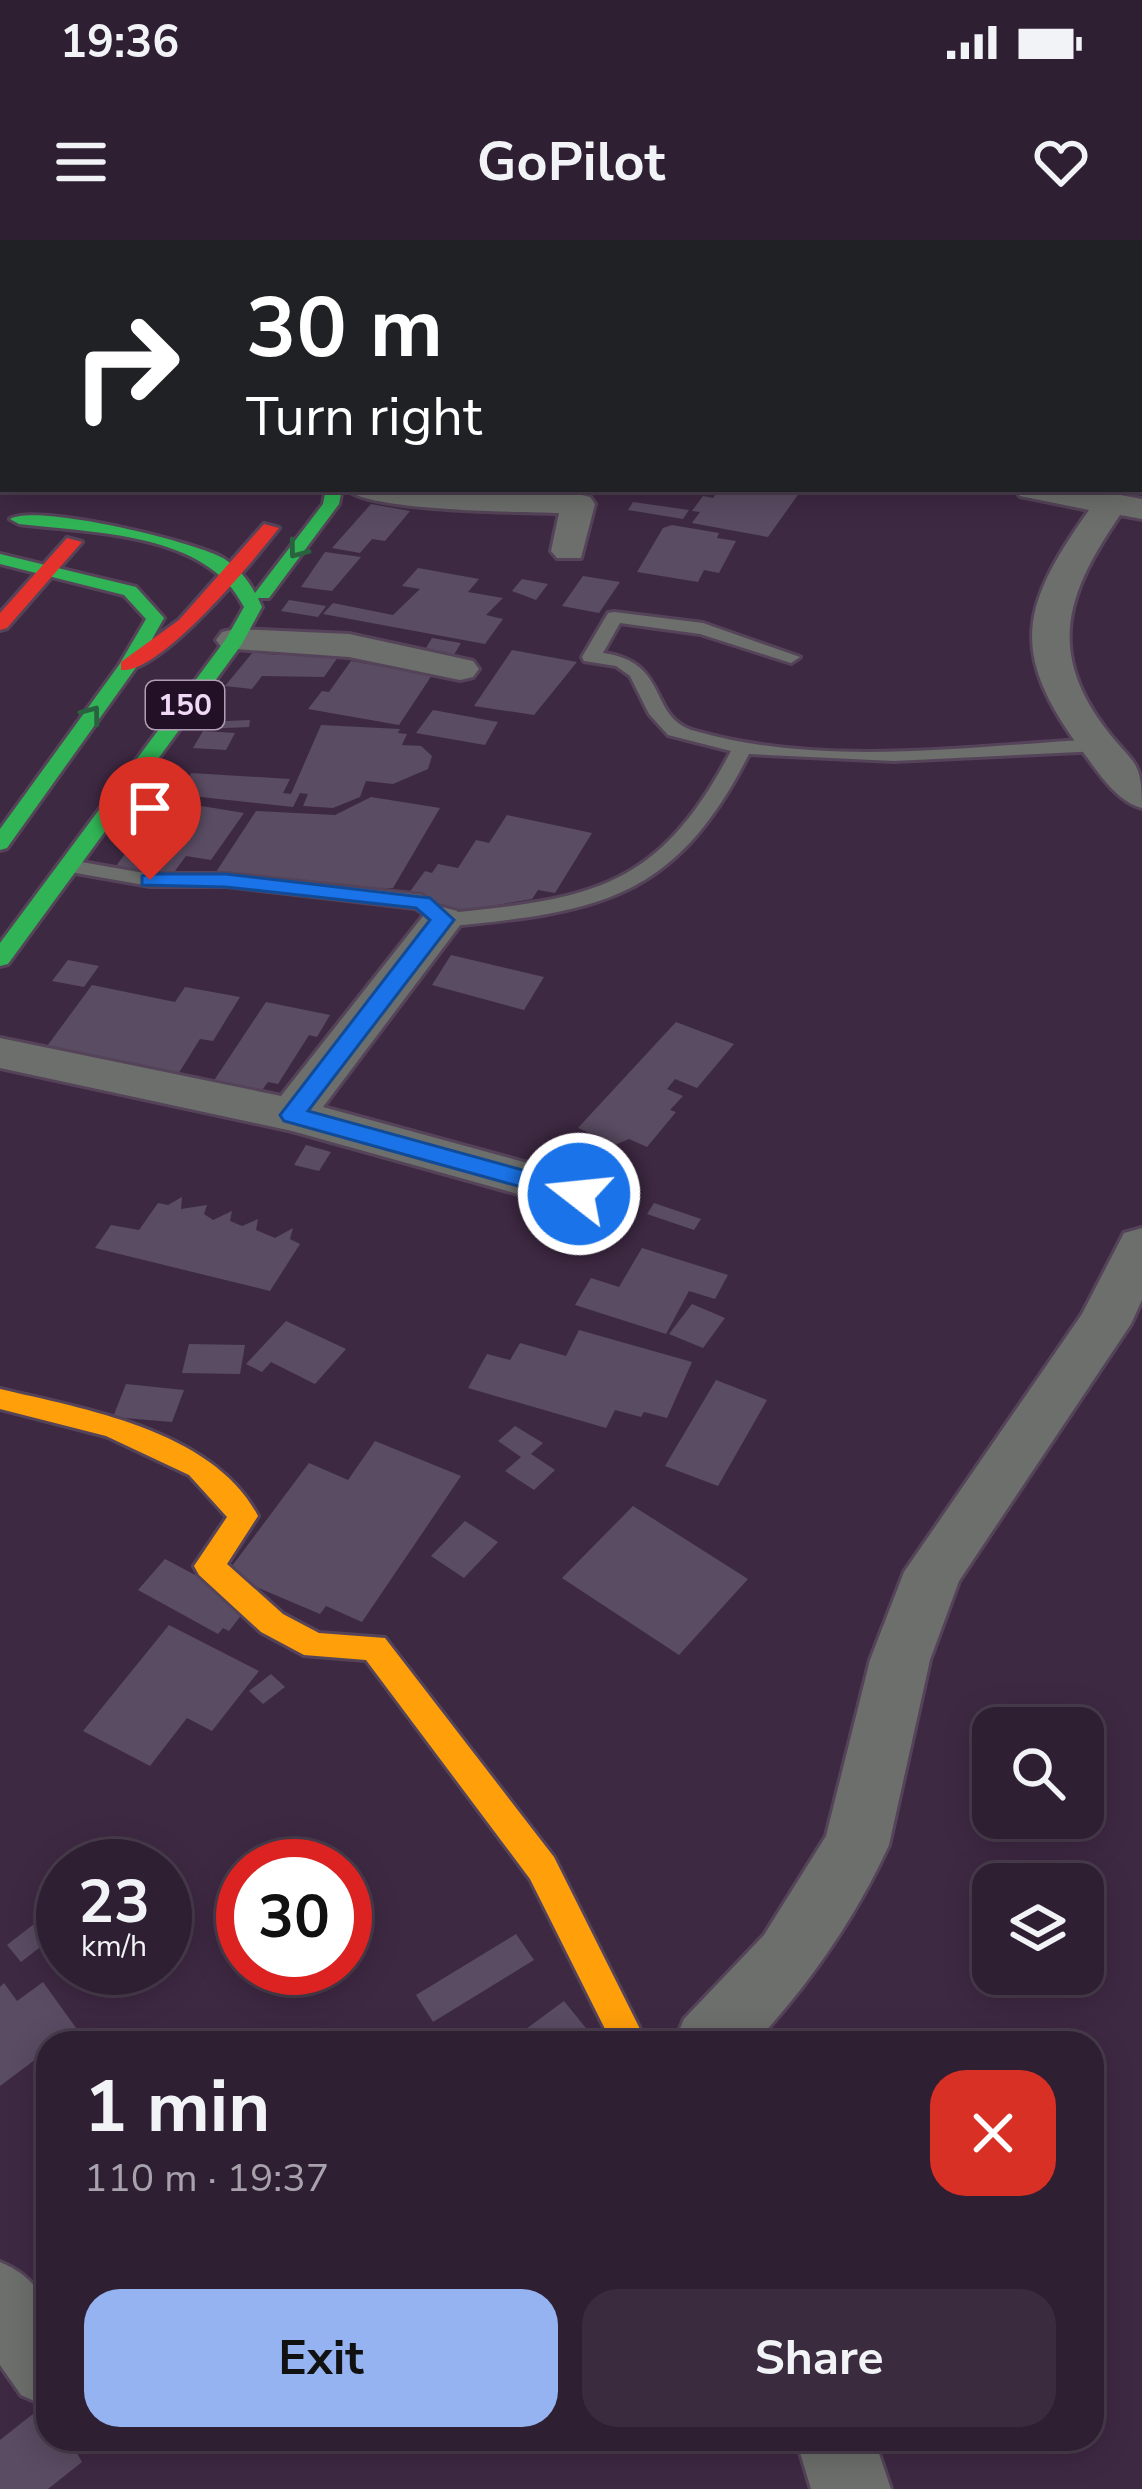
<!DOCTYPE html>
<html lang="en">
<head>
<meta charset="utf-8">
<style>
  body { margin:0; font-family:"Nunito Sans",sans-serif; background:#3a2c3e; color:#f1f3f6; height:100vh; display:flex; flex-direction:column; font-size:45px; white-space:nowrap }
  * { box-sizing:border-box; margin:0 }
  p { font-size:39px; color:#a7a2ac }
  .icon { flex:none; width:66px; height:66px; fill:none; stroke:currentColor; stroke-width:2; stroke-linecap:round; stroke-linejoin:round }
  .map { position:relative; flex:1; overflow:hidden }
  .sheet { position:absolute; left:36px; top:1791px; width:1068px; height:420px; display:flex; flex-direction:column; background:#2e1f32; border-radius:36px; box-shadow:0 6px 30px #0003,0 0 0 3px #493d4d }
  .sheet>* { flex:none }
  .hud { position:absolute; left:0px; top:0px; width:1143px; height:252px; box-shadow:0 6px 30px #0003,0 0 0 3px #493d4d; background:#202124; color:#fff; overflow:hidden }
  .tools { position:absolute; left:972px; top:1467px; display:grid; gap:24px }
  .tools a { display:grid; place-items:center; width:132px; height:132px; border-radius:24px; background:#2e1f32; box-shadow:0 6px 30px #0003,0 0 0 3px #493d4d; font-size:60px }
  .speed { position:absolute; left:36px; top:1599px; display:flex; gap:24px; font-size:60px; font-weight:700; text-align:center }
  .speed>* { display:grid; place-content:center; width:156px; height:156px; border-radius:50%; background:#2e1f32; box-shadow:0 6px 30px #0003,0 0 0 3px #493d4d; line-height:1 }
  .speed small { font-size:30px; font-weight:400 }
  .speed .limit { border:18px solid #d22; background:#fff; color:#111 }
  .pin { position:absolute; display:grid; place-items:center; width:102px; height:102px; color:#fff; margin:-123px -51px; border-radius:50% 50% 50% 0; rotate:-45deg; box-shadow:0 0 12px #0007 }
  .pin .icon { rotate:45deg }
  .me { position:absolute; width:132px; margin:-66px; rotate:286deg; stroke-linejoin:round; filter:drop-shadow(0 0 9px #0008) }
  .turn { display:flex; align-items:center; gap:42px; height:252px; padding:0 48px; font-size:54px }
  .turn .icon { width:156px; height:156px; stroke-width:2.5 }
  .turn b { display:block; font-size:84px; line-height:102px }
  .round { display:grid; place-items:center; flex:none; width:126px; height:126px; border-radius:36px; background:#3a2c3e }
  .head { display:flex; align-items:center; justify-content:space-between; height:204px; padding:0 48px }
  h1 { font-size:72px; font-weight:700; line-height:90px }
  .primary-button { display:flex; gap:24px; margin-top:auto; padding:24px 48px }
  .primary-button a { flex:1; height:138px; border-radius:36px; background:#95b2f1; color:#111; font-size:48px; font-weight:700; line-height:138px; text-align:center }
  .primary-button a+a { background:#3a2c3e; color:#f1f3f6 }
  .status { display:flex; justify-content:space-between; align-items:center; height:84px; padding:0 60px; background:#2e1f32; direction:ltr }
  .status svg { height:33px; fill:currentColor }
  header { display:flex; justify-content:space-between; align-items:center; height:156px; padding:0 48px; background:#2e1f32; font-size:54px; font-weight:700 }
  .map>svg:first-child { display:block }
  .lines { fill:none; stroke-linecap:round; stroke-linejoin:round }
  .stream { fill:#06123c; fill-rule:evenodd }
  .building { fill:#5a4c63 }
  .lane-casing { stroke:#554459; stroke-width:6 }
  .street-casing { stroke:#554459; stroke-width:6 }
  .fast-casing { stroke:#554459; stroke-width:6 }
  .slow-casing { stroke:#554459; stroke-width:6 }
  .jam-casing { stroke:#554459; stroke-width:6 }
  .lane { fill:#6d6f6c; fill-rule:evenodd }
  .street { fill:#6d6f6c; fill-rule:evenodd }
  .fast { fill:#30b455; fill-rule:evenodd }
  .slow { fill:#ff9f0a; fill-rule:evenodd }
  .jam { fill:#e5322d; fill-rule:evenodd }
  .oneway { stroke:#29623e }
  .route { fill:#1a73e8; stroke:#114b97; stroke-width:3 }
  .labels { text-anchor:middle; stroke-width:9; stroke-linejoin:round; paint-order:stroke }
  .shield { fill:#221126; stroke:#b29db8; stroke-width:3 }
  .shield-label { font-size:30px; font-weight:bold; fill:#f0d9f6 }
</style>
</head>
<body>
<div class="status"><b>19:36</b><svg viewBox="0 0 49 12"><path d="M0 12V9h3v3zM5 12V6h3v6zM10 12V3h3v9zM15 12V0h3v12zM26 1h20v11H26zM47 4h2v5h-2z"/></svg></div>
<header><svg class="icon" aria-label="menu" viewBox="0 0 24 24"><path d="M4 6h16M4 12h16M4 18h16"/></svg>GoPilot<svg class="icon" aria-label="heart" viewBox="0 0 24 24"><path d="M12 20l-8-8c-3-5 5-10 8-4 3-6 11-1 8 4z"/></svg></header>
<div class="map">
<svg width="1142" height="2249" viewBox="0 0 1142 2249">
  <rect width="100%" height="100%" fill="#3e2943"/>
  <g class="lines">
    <path class="stream" d="M1140 243 1142 251 1135 250 1140 249Z"/>
  </g>
  <g class="building">
    <path d="M720 249H802L768 297 692 283 700 272 692 271 703 256 713 258Z"/>
    <path d="M633 262 689 270 683 279 628 270Z"/>
    <path d="M371 264 410 271 385 301 372 299 360 313 332 308Z"/>
    <path d="M672 285 719 293 717 298 736 301 719 333 704 330 698 342 637 332 663 288Z"/>
    <path d="M325 312 361 317 332 351 301 347Z"/>
    <path d="M418 328 479 339 468 352 503 358 486 375 503 379 485 404 323 374 333 363 393 375 420 349 402 346Z"/>
    <path d="M583 336 620 342 599 373 562 366Z"/>
    <path d="M522 339 548 344 536 360 512 351Z"/>
    <path d="M289 360 326 366 318 377 281 371Z"/>
    <path d="M432 398 461 403 452 418 423 413Z"/>
    <path d="M281 409 338 417 324 437 262 436 252 449 225 446 253 412 277 415Z"/>
    <path d="M512 410 577 422 534 475 474 466Z"/>
    <path d="M351 421 432 435 399 485 308 469 322 451 329 452Z"/>
    <path d="M433 470 498 482 485 505 416 493Z"/>
    <path d="M250 480 249 487 203 489 204 482Z"/>
    <path d="M321 485 400 489 398 493 407 494 402 505 421 506 432 516 428 529 393 544 366 541 360 557 333 568 303 566 308 554 300 553 293 567 182 555 191 533 290 539 283 553 291 554Z"/>
    <path d="M203 491 235 493 226 510 193 508Z"/>
    <path d="M371 557 440 568 393 648 357 650 214 635 256 571 335 575Z"/>
    <path d="M165 560 244 573 211 620 186 616 172 635 116 626Z"/>
    <path d="M507 575 592 593 555 653 538 650 532 659 462 671 408 654 425 631 432 633 438 624 458 628 476 600 489 603Z"/>
    <path d="M451 715 544 737 524 770 432 745Z"/>
    <path d="M68 720 99 726 84 747 52 741Z"/>
    <path d="M92 745 175 762 185 747 240 757 213 801 200 799 175 839 42 813Z"/>
    <path d="M266 762 330 775 317 797 309 795 278 844 268 842 254 861 207 851Z"/>
    <path d="M676 782 734 804 697 848 675 839 667 849 683 856 670 870 676 872 647 907 629 899 610 907 595 901 599 897 578 888Z"/>
    <path d="M306 905 331 912 319 931 294 925Z"/>
    <path d="M182 957 181 969 207 965 204 974 213 980 232 971 230 981 242 986 258 979 256 990 275 998 293 988 290 999 300 1004 270 1051 95 1008 111 985 139 990 158 963 168 965Z"/>
    <path d="M654 963 701 979 694 990 647 974Z"/>
    <path d="M642 1008 728 1035 715 1059 689 1051 666 1094 575 1065 591 1038 619 1047Z"/>
    <path d="M692 1064 725 1078 703 1108 669 1094Z"/>
    <path d="M286 1081 346 1109 315 1144 271 1122 262 1132 246 1124Z"/>
    <path d="M579 1090 692 1122 667 1178 644 1172 641 1177 615 1170 606 1188 468 1148 487 1114 510 1120 520 1103 566 1116Z"/>
    <path d="M189 1104 245 1105 240 1134 182 1133Z"/>
    <path d="M716 1140 767 1160 718 1246 665 1226Z"/>
    <path d="M126 1144 184 1150 172 1182 113 1177Z"/>
    <path d="M515 1186 543 1203 531 1214 555 1230 534 1250 505 1231 521 1217 498 1201Z"/>
    <path d="M375 1201 461 1236 362 1382 326 1366 320 1374 226 1334 309 1223 348 1240Z"/>
    <path d="M633 1266 748 1339 679 1415 562 1338Z"/>
    <path d="M465 1281 498 1302 464 1338 431 1316Z"/>
    <path d="M165 1319 250 1364 229 1391 223 1388 218 1394 138 1350Z"/>
    <path d="M169 1385 259 1431 212 1491 187 1478 150 1526 83 1491Z"/>
    <path d="M271 1434 285 1447 263 1464 249 1451Z"/>
    <path d="M34 1684 48 1701 21 1722 7 1705Z"/>
    <path d="M516 1694 534 1720 433 1782 416 1755Z"/>
    <path d="M43 1742 79 1792 65 1803H48V1810L0 1846V1747L4 1743 17 1761Z"/>
    <path d="M564 1761 598 1803H507Z"/>
    <path d="M48 2162V2199H69L82 2222 48 2249H0V2200Z"/>
  </g>
  <g class="lines">
    <g class="lane-casing">
      <path id="lane" d="M614 372 703 383 800 417 791 423 700 394 620 383 603 413C671 422 647 478 695 491 824 528 969 506 1100 499L1110 505 1100 511 894 521 749 514C674 662 597 672 442 687L416 668 227 646H150L70 632 59 626 70 620 150 634H227L422 655 447 673C593 659 659 648 731 511L668 495 649 474 630 436 616 426 584 421 582 417 608 373Z"/>
    </g>
    <g class="street-casing">
      <g id="street">
        <path d="M347 249 578 254 590 257 595 264 581 318H557L551 311 559 273C523 272 365 271 347 249Z"/>
        <path d="M1015 249H1088L1142 259V279L1120 275C1069 350 1045 408 1105 488 1134 526 1142 518 1142 568 1117 562 1098 532 1083 512 1008 412 1021 366 1089 270L1020 256Z"/>
        <path d="M235 389 349 394 473 421 479 429 473 437 460 440 349 417 222 408 216 400 222 392Z"/>
        <path d="M442 667 457 671 464 680 323 867 597 942 604 954 597 966 579 971 292 891 0 828V798L281 856 427 671Z"/>
        <path d="M1142 988V1060L1131 1084 959 1341 930 1420 889 1605C855 1679 810 1743 755 1803H674L684 1779 764 1695 826 1596 870 1420 904 1332 1082 1074 1124 993Z"/>
        <path d="M0 2022C67 2050 48 2105 48 2167L21 2155 0 2125Z"/>
        <path d="M796 2199H874L891 2249H811Z"/>
      </g>
    </g>
    <g class="fast-casing">
      <g id="fast">
        <path d="M539 0H554L537 3Z"/>
        <path d="M326 249H342L339 264 269 358H258L262 367 242 404 8 724 0 726V703L226 399 244 367C207 292 93 293 19 284L10 279C35 263 193 301 223 318 237 327 247 338 255 353L323 264Z"/>
        <path d="M0 314 136 347 164 378 137 426 7 608 0 610V589L119 425 146 379 124 355 0 324Z"/>
      </g>
    </g>
    <g class="slow-casing">
      <path id="slow" d="M0 1149C85 1169 214 1191 258 1276L227 1324 283 1374 319 1393 385 1398 554 1617 647 1803H612L530 1639 366 1420 304 1415 261 1392 199 1335 194 1326 227 1277 189 1235 106 1196 0 1169Z"/>
    </g>
    <g class="jam-casing">
      <g id="jam">
        <path d="M343 0H358L341 3Z"/>
        <path d="M264 284 279 288C254 320 161 434 121 430V422L179 380Z"/>
        <path d="M67 298 82 302 7 388 0 390V373Z"/>
      </g>
    </g>
    <use href="#lane" class="lane"/>
    <use href="#street" class="street"/>
    <use href="#fast" class="fast"/>
    <use href="#slow" class="slow"/>
    <use href="#jam" class="jam"/>
  </g>
  <defs><path id="oneway-chevron" d="M-2-3.5L2.5 0L-2 3.5" fill="none" stroke-width="1.6" stroke-linecap="round" stroke-linejoin="round" transform="scale(3)"/></defs>
  <g class="oneway">
    <use href="#oneway-chevron" transform="translate(297 310) rotate(127)"/>
    <use href="#oneway-chevron" transform="translate(92 474) rotate(-53)"/>
  </g>
  <path class="route" d="M150 634H226L430 658 454 680 308 871 588 948 592 954 588 960 579 963 284 881 280 875 430 680 416 668 226 647 142 645V636Z"/>
  <g class="labels">
    <rect class="shield" x="146" y="441" width="78" height="48" rx="9"/>
    <g class="shield-label">
      <text x="185" y="475">150</text>
    </g>
  </g>
</svg>
<div class="tools">
<a><svg class="icon" aria-label="search" viewBox="0 0 24 24"><circle cx="10" cy="10" r="6"/><path d="M15 15l6 6"/></svg></a>
<a><svg class="icon" aria-label="layers" viewBox="0 0 24 24"><path d="M12 4l9 5-9 5-9-5zM3 14l9 5 9-5"/></svg></a>
</div>
<div class="speed"><div>23<small>km/h</small></div><div class="limit">30</div></div>
<div class="pin" style="left:150px;top:640px;background:#d93025"><svg class="icon" aria-label="arrive" viewBox="0 0 24 24"><path d="M6 21V4h12l-3 4 3 4H6"/></svg></div>
<svg class="me" style="left:579px;top:954px" viewBox="-20 -20 40 40"><circle r="17" fill="#1a73e8" stroke="#fff" stroke-width="3"/><path d="M0-11L8 9 0 5-8 9z" fill="#fff"/></svg>
<div class="hud">
<div class="turn"><svg class="icon" aria-label="right" viewBox="0 0 24 24"><path d="M7 20v-9h11M14 6l5 5-5 5"/></svg><div><b>30 m</b>Turn right</div></div>
</div>
<section class="sheet">
<div class="head"><div><h1>1 min</h1><p>110 m · 19:37</p></div><a class="round" style="background:#d93025;color:#fff"><svg class="icon" aria-label="close" viewBox="0 0 24 24"><path d="M6 6l12 12M18 6L6 18"/></svg></a></div>
<div class="primary-button"><a>Exit</a><a>Share</a></div>
</section>
</div>
</body>
</html>
